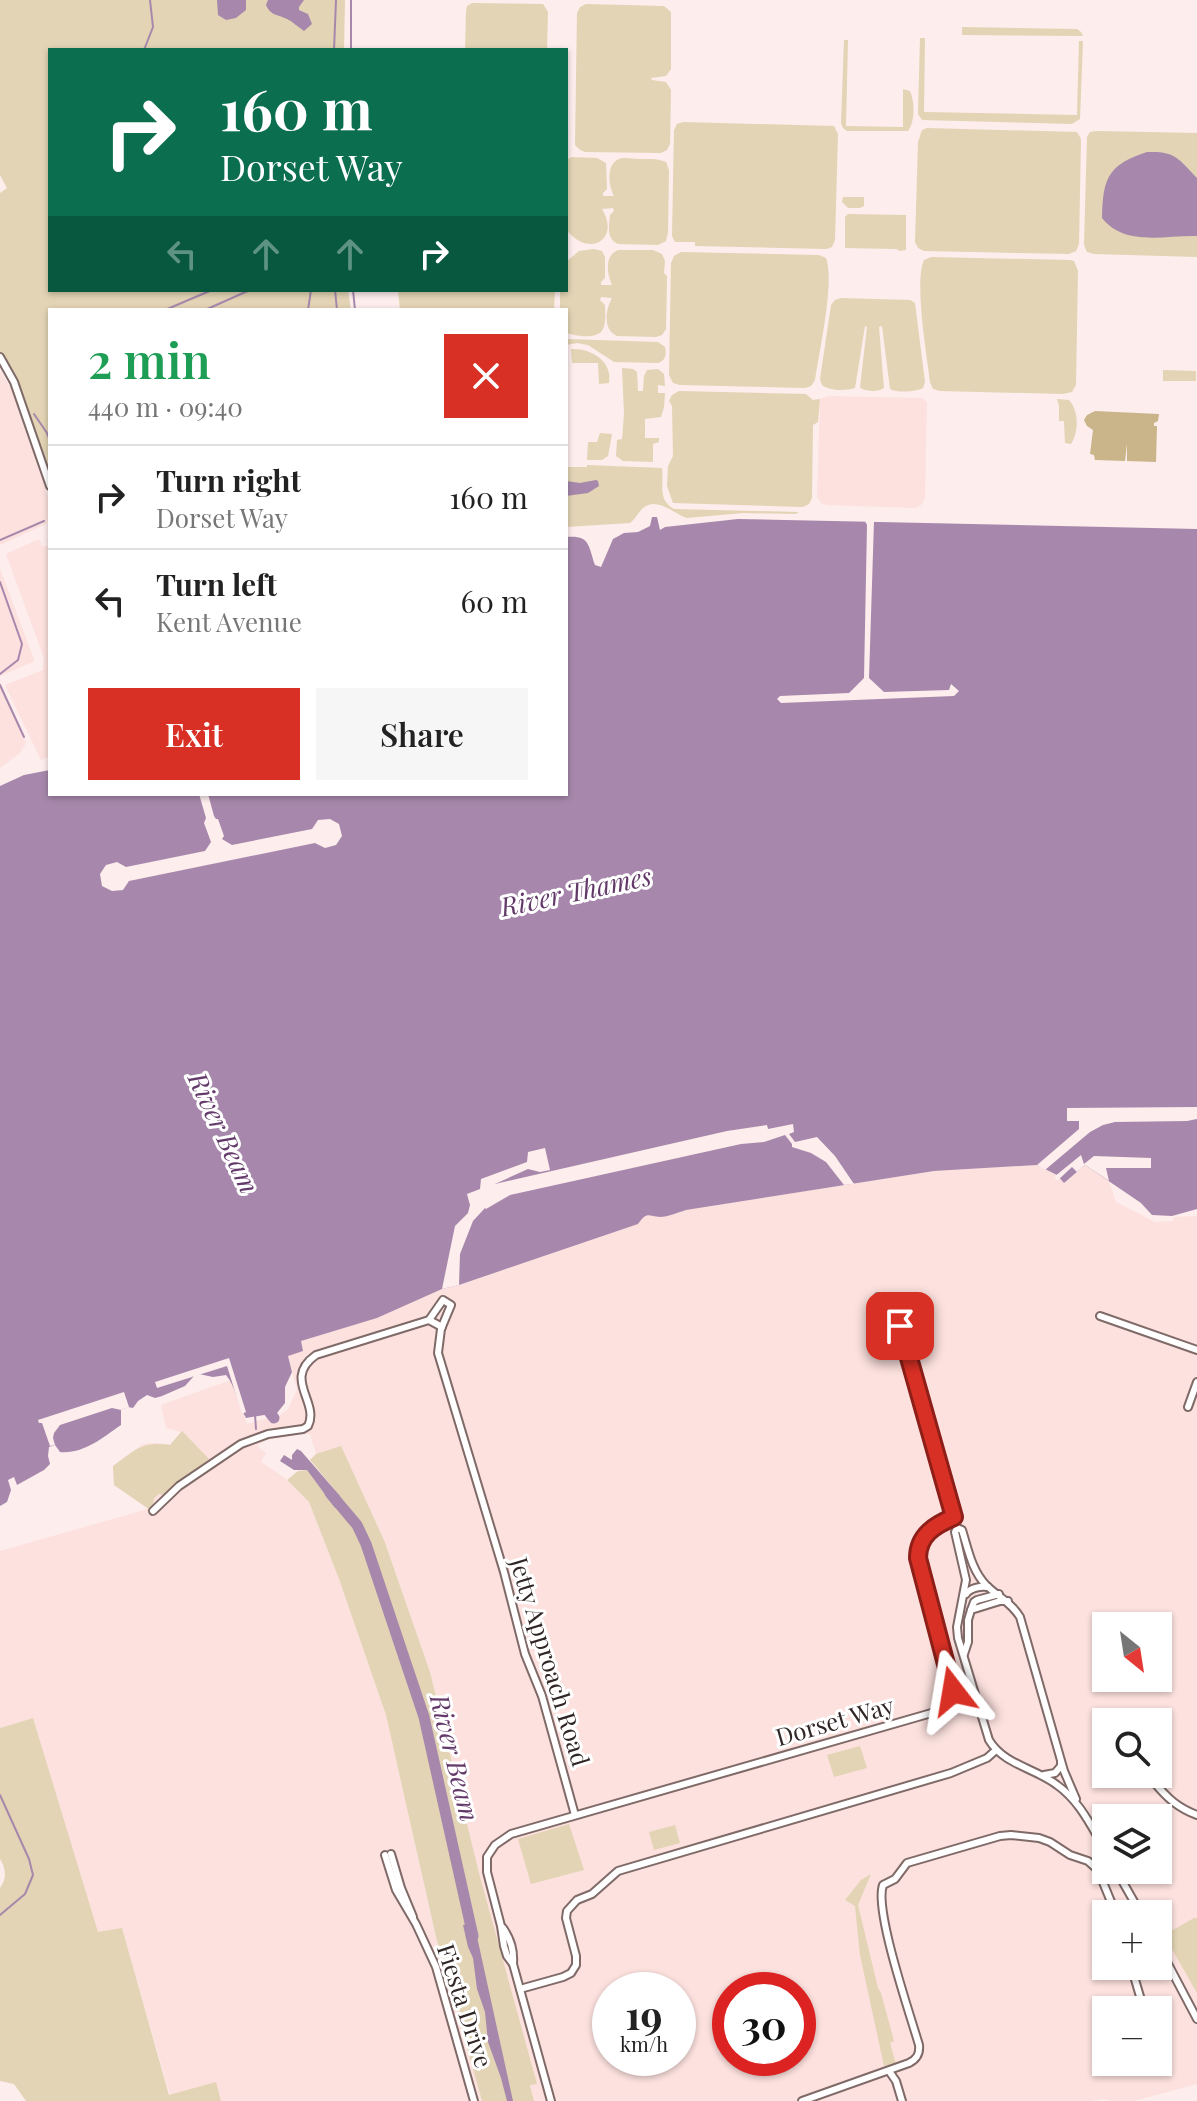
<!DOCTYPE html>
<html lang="en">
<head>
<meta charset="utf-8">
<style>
  body { margin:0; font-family:"Playfair Display",serif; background:#f6f6f6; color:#222; height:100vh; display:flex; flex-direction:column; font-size:30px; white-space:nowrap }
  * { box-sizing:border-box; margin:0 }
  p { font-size:26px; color:#767676 }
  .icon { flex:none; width:44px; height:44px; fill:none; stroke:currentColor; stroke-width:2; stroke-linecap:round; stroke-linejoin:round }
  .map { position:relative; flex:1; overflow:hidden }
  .panel { position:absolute; left:48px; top:308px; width:520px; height:488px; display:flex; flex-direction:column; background:#fff; border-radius:0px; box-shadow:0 2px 6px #0004 }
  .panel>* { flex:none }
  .guide { position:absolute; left:48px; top:48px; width:520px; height:244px; border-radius:0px; box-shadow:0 2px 6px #0004; background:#0b6e4f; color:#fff; overflow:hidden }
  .needle { width:52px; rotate:150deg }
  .fabs { position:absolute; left:1092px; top:1612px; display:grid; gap:16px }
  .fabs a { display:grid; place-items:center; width:80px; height:80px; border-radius:0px; background:#fff; box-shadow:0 2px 6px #0004; font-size:40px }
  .speed { position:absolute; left:592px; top:1972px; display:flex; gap:16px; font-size:40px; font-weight:700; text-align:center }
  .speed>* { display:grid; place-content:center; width:104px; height:104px; border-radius:50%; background:#fff; box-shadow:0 2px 6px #0004; line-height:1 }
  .speed small { font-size:20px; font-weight:400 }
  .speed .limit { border:12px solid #d22; background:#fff; color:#111 }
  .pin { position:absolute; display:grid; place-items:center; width:68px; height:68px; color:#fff; margin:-34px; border-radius:16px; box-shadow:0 4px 12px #0006 }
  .me { position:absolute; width:88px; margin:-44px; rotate:346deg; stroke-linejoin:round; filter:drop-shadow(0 0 6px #0008) }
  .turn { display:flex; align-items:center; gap:28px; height:168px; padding:0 40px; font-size:36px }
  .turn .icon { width:104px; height:104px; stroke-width:2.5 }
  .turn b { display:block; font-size:56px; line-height:68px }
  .lanes { display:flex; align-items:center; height:76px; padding:0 40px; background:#0003; justify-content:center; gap:40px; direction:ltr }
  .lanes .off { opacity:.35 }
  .round { display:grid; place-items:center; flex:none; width:84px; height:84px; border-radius:0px; background:#f6f6f6 }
  .summary { display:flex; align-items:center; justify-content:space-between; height:136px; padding:0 40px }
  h1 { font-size:48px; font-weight:600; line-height:60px; color:#1e9e55 }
  .button { display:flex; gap:16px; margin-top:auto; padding:16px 40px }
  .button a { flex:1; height:92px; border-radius:0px; background:#d93025; color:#fff; font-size:32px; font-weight:600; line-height:92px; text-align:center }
  .button a+a { background:#f6f6f6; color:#222 }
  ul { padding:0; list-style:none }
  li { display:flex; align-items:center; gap:24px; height:104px; padding:0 40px; border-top:2px solid #e0e0e0 }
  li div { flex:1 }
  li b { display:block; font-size:30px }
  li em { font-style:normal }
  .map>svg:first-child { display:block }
  .built { fill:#fce1de; fill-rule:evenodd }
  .green { fill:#e2d4b4 }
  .forest { fill:#c9b589 }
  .water { fill:#a788ac }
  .pier { fill:#fdedec }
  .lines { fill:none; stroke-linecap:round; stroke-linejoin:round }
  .stream { stroke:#a788ac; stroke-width:2 }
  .river { stroke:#a788ac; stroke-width:11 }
  .street-casing { stroke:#7f6a68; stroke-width:10 }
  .street { stroke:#fff; stroke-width:6 }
  .route-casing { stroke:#8d1f18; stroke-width:20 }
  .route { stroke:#d93025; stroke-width:14 }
  .labels { text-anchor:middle; stroke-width:6; stroke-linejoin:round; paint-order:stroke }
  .street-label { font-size:24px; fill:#2f2625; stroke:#fff }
  .water-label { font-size:26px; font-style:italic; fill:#63396a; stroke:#fff }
</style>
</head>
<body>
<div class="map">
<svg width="1197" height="2101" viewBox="0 0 1197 2101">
  <rect width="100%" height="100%" fill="#fdedec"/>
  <g class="built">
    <path d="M0 370 11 389 50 502V511L46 524 0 545Z"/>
    <path d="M828 396 922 398 927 402 925 498 921 505 915 508 827 505 821 503 817 497 820 399Z"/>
    <path d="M39 539 43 547 50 545V756L41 760 5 685 43 670 44 658 6 554Z"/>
    <path d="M0 569 34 659 33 662 0 676Z"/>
    <path d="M0 681 26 743 20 753 0 768Z"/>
    <path d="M1037 1165 1057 1175 1064 1183 1085 1165 1109 1181 1116 1202 1155 1222 1173 1221 1174 1217 1197 1216V2084L1134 2101H1111L1104 2099 1088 2101H534L530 2084H536L479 1873 430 1672 384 1540 341 1447 316 1454 310 1434H296L267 1440 258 1445 259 1448 266 1453 261 1462 285 1478 309 1502 339 1579 386 1715 436 1937 482 2101H221L215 2083 170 2095 122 1929 98 1933 33 1718 0 1728V1551L148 1509 114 1485 113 1466 143 1444 156 1443 170 1445 181 1432 166 1428 161 1405 231 1380 247 1424 275 1416 277 1418 288 1409 297 1390 288 1356 300 1341 377 1318 442 1289 460 1285 638 1224 643 1217 650 1214 661 1217 686 1210 934 1171ZM1106 1626H1158V1678H1106ZM1106 1722H1158V1774H1106ZM1106 1818H1158V1870H1106ZM1106 1914H1158V1966H1106ZM610 1990H678V2058H610ZM730 1990H798V2058H730ZM1106 2010H1158V2062H1106Z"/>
  </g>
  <g class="green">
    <path d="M0 0H345L344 50H50V290H348L351 310H50V479L0 355V193L7 188 0 175Z"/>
    <path d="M472 3 543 4 548 12 547 50H465L466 12 467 6Z"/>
    <path d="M586 4 664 6 671 12V69L666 76 651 78 652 80 666 82 671 90 670 144 667 150 661 153 585 152 580 150 575 145 577 13 580 7Z"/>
    <path d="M962 27 1077 29 1081 32 1083 36 962 35Z"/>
    <path d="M920 38H925L924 112 1077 115 1079 41H1083L1080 119 1072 124 922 120 918 114Z"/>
    <path d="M844 40H848L846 126 903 127V89L910 91C915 102 915 122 908 131H847L843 128 841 123Z"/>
    <path d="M683 122 834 126 838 134 835 240 832 247 826 249 695 246V242H675L672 236 674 130 677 124Z"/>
    <path d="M927 128 1077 132 1081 139 1079 244 1076 251 1069 254 924 251 918 248 915 242 918 142 922 130Z"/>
    <path d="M1097 131 1197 133V257L1094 254 1087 252 1084 245 1087 137 1090 132Z"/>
    <path d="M572 157 597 158 606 163 607 189 603 193V196H614C609 187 605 165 619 159 624 157 633 159 639 159 648 159 657 158 666 162L669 170 668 232 666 241 658 245 618 244C606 239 609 226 610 215L614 211 613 208 602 209C621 240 588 259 566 229V160Z"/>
    <path d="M843 197H864V206L860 208H848L842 202Z"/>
    <path d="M848 214 906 215V250L900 251 896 249 845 248V217Z"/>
    <path d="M594 249 602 251 605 257V278L601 282V285H612C607 274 604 256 618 250H653L662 254 665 261 664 273 667 276 666 329 662 335 656 337 617 336C602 329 606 309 612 298L601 297 600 300 605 305C605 311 606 320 604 326 601 341 577 336 566 333V310H560V290H566V262L579 251Z"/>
    <path d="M681 252 819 255 826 258C835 281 819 353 815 380L811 386 805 388 680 385 673 383 669 375 671 263 674 256Z"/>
    <path d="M931 257 1070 260 1074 261 1078 271 1076 385 1072 392 1063 394 940 391 933 389 930 382C927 355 914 282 924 260Z"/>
    <path d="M398 290H555L554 310H400Z"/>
    <path d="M841 298 910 300 915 303 925 382 923 388C915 392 898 393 890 389L882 326 879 327 884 388C879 392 864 392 860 387L867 327 865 326 855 388C846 391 829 391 822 385L820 379 831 305 835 300Z"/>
    <path d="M566 339 658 342 665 347C667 355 665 361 658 363L614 362 588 345 577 343 566 345Z"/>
    <path d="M571 349C591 348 613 361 609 383L599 384 598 363H572Z"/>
    <path d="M622 368 633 369 637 372 638 391H643L644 376 647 370 658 369 664 374 665 386 658 385V393H665L664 407 661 417 645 419V438H659V442L653 444V462L623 461 616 456 617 440 622 439 624 414Z"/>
    <path d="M1163 370 1196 371V381H1163Z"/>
    <path d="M679 391 806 394 813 400 820 399 818 422 813 425 812 498 809 504 803 507 673 503 667 486 668 466 673 456 672 406 669 401 672 395Z"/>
    <path d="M1057 399 1069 400C1079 411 1079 432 1071 444L1065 443 1064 421H1059V406Z"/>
    <path d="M600 433 612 434 608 456 602 460H587L588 442H597Z"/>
    <path d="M587 465 662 468C664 484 657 500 674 509L799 512 796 514 743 513 687 518C674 514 657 496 643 508 638 512 636 519 630 523L566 527V467H587Z"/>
    <path d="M182 1431 209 1459 180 1481 165 1495 159 1494 154 1498 153 1506 149 1509 114 1485 113 1466C136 1450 141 1441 170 1445Z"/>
    <path d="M341 1446 384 1540 430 1672 479 1873 537 2084 530 2085 534 2101H482L436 1937 386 1715 339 1579 309 1502 287 1480 298 1471 307 1470 335 1507 340 1496 310 1460 316 1454Z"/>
    <path d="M33 1718 98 1932 122 1928 169 2095 216 2082 221 2101H26L14 2084 0 2081V1888C7 1879 6 1868 0 1859V1728Z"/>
    <path d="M860 1746 867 1768 834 1777 827 1755Z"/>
    <path d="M569 1824 584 1870 531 1884 518 1839Z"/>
    <path d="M675 1825 680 1843 654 1850 649 1832Z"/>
    <path d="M871 1874 858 1905 878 1988 881 1993 894 2041 890 2043 896 2064 884 2066 860 1955 855 1906 845 1900 861 1880Z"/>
    <path d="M1194 1918H1197V1993L1164 1935Z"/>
  </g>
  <path class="forest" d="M1095 411 1159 414 1158 421 1154 423V426H1157L1156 462 1127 461V444L1125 461 1095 460 1094 455 1090 454 1093 430 1087 426 1084 420 1087 415Z"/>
  <g class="water">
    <path d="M217 0H246V10L236 18 226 20 218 15Z"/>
    <path d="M268 0H304L299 7V10L308 14 312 24 304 31C298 27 293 22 287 19 277 14 271 16 266 5Z"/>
    <path d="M1147 152C1175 151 1178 158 1197 178V236C1165 235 1125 247 1102 218 1103 179 1107 165 1147 152Z"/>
    <path d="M596 480 598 481 599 486 588 493 566 496V481L580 483Z"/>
    <path d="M652 517H657L660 530 665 527 738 519 1197 529V1209L1172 1216 1152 1215 1141 1203 1085 1165 1064 1183 1057 1175 1037 1165 934 1171 686 1210C679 1212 668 1217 660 1217 648 1216 647 1211 638 1224L459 1285 442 1289 377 1318 301 1341 303 1351 288 1356 292 1372 285 1387V1403L277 1413H274L272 1410 264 1415 246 1418C238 1405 236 1387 226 1375L213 1377 199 1374 194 1376 185 1386 162 1396 155 1398 147 1395 138 1401 133 1408 128 1407 121 1410V1425C102 1438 84 1454 60 1452L55 1445 49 1447 48 1456 50 1464 44 1470 17 1485 14 1477 8 1480 11 1490 7 1502 0 1506V786L24 775 50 770V794H566V537C590 535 588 545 595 565L601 567 613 539 624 533 638 532 650 526Z"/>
    <path d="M297 1449 301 1451 340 1496 335 1508 307 1470H294L280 1461 284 1455 292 1460V1455Z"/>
    <path d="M474 1923 513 2101H507L501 2078 488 2042 485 2012 477 1989 473 1958 468 1947 463 1925Z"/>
  </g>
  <g class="pier">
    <path d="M865 521H874L869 678 884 692 949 690 951 684 959 691 954 696 781 703 777 699 780 696 849 693 864 678 867 525Z"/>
    <path d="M199 794H208L214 816 216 819H218L224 836 222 839 232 845 312 829 318 820 330 819 339 824 342 836 336 845 325 848 315 843 129 881 123 890 112 891 102 886 100 874 106 865 117 862 126 867 205 851 211 842 204 823 206 818Z"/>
    <path d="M1197 1107V1119L1187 1121 1115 1122 1103 1125 1090 1132 1045 1170 1037 1165 1079 1129V1121H1067V1108Z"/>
    <path d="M793 1124 794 1132 789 1134 795 1142 817 1137 835 1156 854 1184 844 1185 826 1162 811 1153 792 1147V1144L785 1135 764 1142 741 1144 510 1195 486 1209 485 1208 473 1221 460 1254 459 1285 442 1289 455 1226 468 1213 470 1205 467 1194 480 1189 481 1179 527 1162 528 1152 545 1148 550 1170 540 1172 528 1169 495 1184 727 1131 767 1125 768 1129Z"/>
    <path d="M1081 1155 1084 1164 1094 1156 1151 1158V1168H1106L1109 1181 1085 1165 1077 1172 1072 1167 1057 1181 1054 1177Z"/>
    <path d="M229 1358 246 1412 242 1414 227 1366 157 1388 155 1382Z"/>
    <path d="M124 1392 129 1407 121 1410 112 1408 60 1425 54 1433 53 1438 55 1445 50 1446 42 1423H39L38 1420Z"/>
  </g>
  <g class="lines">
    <g class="stream">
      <path d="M144 50 153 27 150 0"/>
      <path d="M334 50 336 0"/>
      <path d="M351 50V0"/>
      <path d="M335 290 337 310"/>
      <path d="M353 290 355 310"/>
      <path d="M165 310 212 290"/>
      <path d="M205 310 250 290"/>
      <path d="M308 310 311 290"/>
      <path d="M34 414 47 433 50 441"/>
      <path d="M0 540 44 521"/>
      <path d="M0 582 22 644 18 660 0 674"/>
      <path d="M0 685 24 737"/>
      <path d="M255 1415 256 1429"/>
      <path d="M0 1795 29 1859 33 1875 25 1894 0 1915"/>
    </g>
    <g class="river">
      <path d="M265 1401 267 1409 274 1418"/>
      <path d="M330 1493 357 1525 366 1544 424 1717 473 1936"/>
    </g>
    <g class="street-casing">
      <g id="street">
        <path d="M0 357 14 382 50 486"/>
        <path d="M878 1297 900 1326 957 1528 955 1532 966 1580 957 1627 958 1638 989 1740C1004 1765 1035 1768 1057 1785 1080 1801 1092 1828 1106 1851"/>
        <path d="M1100 1316 1197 1350"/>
        <path d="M429 1320 443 1300 451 1305 441 1329 438 1353 504 1572 525 1654 542 1696 575 1815"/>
        <path d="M1188 1407 1197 1382"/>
        <path d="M153 1511 179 1486 241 1444 268 1434 303 1429 308 1426C320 1402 282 1379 316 1355L429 1320 442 1327"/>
        <path d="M957 1528 962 1530C968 1549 972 1571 986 1585 998 1597 1011 1602 1020 1617L1064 1771 1076 1799"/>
        <path d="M966 1594C970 1588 980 1586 988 1587"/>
        <path d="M971 1610 974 1602 977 1600 999 1594"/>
        <path d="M964 1654 968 1642V1620L971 1610 1000 1601H1008"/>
        <path d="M1044 1775 1055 1773 1061 1766V1762"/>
        <path d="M1154 1782C1167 1798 1178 1808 1197 1815"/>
        <path d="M391 1854 401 1888 413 1917"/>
        <path d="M385 1855 396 1890 416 1924 436 1967 474 2101"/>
        <path d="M1116 1870 1141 1914"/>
        <path d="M503 1928C511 1940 514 1950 513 1964L551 2101"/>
        <path d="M1158 1945 1197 2019"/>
        <path d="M513 1964 507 1956 504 1946 501 1926 487 1872V1857L495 1845 511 1834 935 1712C947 1706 955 1700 953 1685L918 1558C918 1536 935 1525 954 1517"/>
        <path d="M1131 1966 1144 2010"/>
        <path d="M520 1989 563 1977 571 1973 576 1965V1956L566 1918 567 1911 577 1900 592 1894 618 1871 951 1773 987 1758 996 1750"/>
        <path d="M889 2071 896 2081 902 2101"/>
        <path d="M802 2101 909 2063C917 2059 920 2054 919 2045 910 2014 874 1910 883 1885L895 1879 907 1863 1000 1836 1011 1835 1039 1838 1050 1842 1070 1855 1088 1861 1098 1870 1116 1914"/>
      </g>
    </g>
    <use href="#street" class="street"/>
  </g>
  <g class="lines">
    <g class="route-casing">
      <path id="route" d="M900 1326 954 1517C935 1525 918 1535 918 1558L953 1691"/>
    </g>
    <use href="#route" class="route"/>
  </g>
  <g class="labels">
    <g class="street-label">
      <text transform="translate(549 1662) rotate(73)" y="8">Jetty Approach Road</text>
      <text transform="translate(835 1722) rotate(-16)" y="8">Dorset Way</text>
      <text transform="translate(464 2006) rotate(72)" y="8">Fiesta Drive</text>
    </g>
    <g class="water-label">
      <text transform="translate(576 892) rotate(-12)" y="9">River Thames</text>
      <text transform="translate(223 1133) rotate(65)" y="9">River Beam</text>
      <text transform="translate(454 1758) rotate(76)" y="9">River Beam</text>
    </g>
  </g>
</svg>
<div class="fabs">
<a><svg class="needle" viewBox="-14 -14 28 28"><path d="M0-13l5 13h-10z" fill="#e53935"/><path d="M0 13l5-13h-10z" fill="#767676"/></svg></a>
<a><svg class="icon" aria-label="search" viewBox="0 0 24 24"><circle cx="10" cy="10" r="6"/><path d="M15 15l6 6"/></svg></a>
<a><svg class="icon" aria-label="layers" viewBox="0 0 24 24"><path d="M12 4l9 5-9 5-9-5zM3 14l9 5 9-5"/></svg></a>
<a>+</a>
<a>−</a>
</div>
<div class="speed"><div>19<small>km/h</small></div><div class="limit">30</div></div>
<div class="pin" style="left:900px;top:1326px;background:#d93025"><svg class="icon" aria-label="arrive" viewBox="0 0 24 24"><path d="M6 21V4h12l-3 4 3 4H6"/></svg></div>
<svg class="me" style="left:953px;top:1691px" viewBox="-20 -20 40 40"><path d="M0-17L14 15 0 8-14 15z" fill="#d93025" stroke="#fff" stroke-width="4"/></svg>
<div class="guide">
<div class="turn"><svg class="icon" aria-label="right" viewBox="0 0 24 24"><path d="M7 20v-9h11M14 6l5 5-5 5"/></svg><div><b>160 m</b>Dorset Way</div></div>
<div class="lanes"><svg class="icon off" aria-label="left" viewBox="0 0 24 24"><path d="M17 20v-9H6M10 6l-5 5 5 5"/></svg><svg class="icon off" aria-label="ahead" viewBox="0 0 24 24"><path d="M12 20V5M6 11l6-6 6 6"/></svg><svg class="icon off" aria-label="ahead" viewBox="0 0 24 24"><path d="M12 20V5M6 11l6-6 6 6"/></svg><svg class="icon" aria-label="right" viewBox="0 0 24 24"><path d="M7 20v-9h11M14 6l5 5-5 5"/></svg></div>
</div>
<section class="panel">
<div class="summary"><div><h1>2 min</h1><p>440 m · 09:40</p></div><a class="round" style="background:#d93025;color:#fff"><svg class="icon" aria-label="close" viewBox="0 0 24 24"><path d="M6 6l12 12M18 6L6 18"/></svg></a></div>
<ul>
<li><svg class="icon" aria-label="right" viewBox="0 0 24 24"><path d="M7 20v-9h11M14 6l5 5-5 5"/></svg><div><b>Turn right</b><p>Dorset Way</p></div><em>160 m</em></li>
<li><svg class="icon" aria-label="left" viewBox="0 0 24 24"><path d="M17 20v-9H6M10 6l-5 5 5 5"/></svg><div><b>Turn left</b><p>Kent Avenue</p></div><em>60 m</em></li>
</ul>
<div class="button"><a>Exit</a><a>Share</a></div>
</section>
</div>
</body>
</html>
